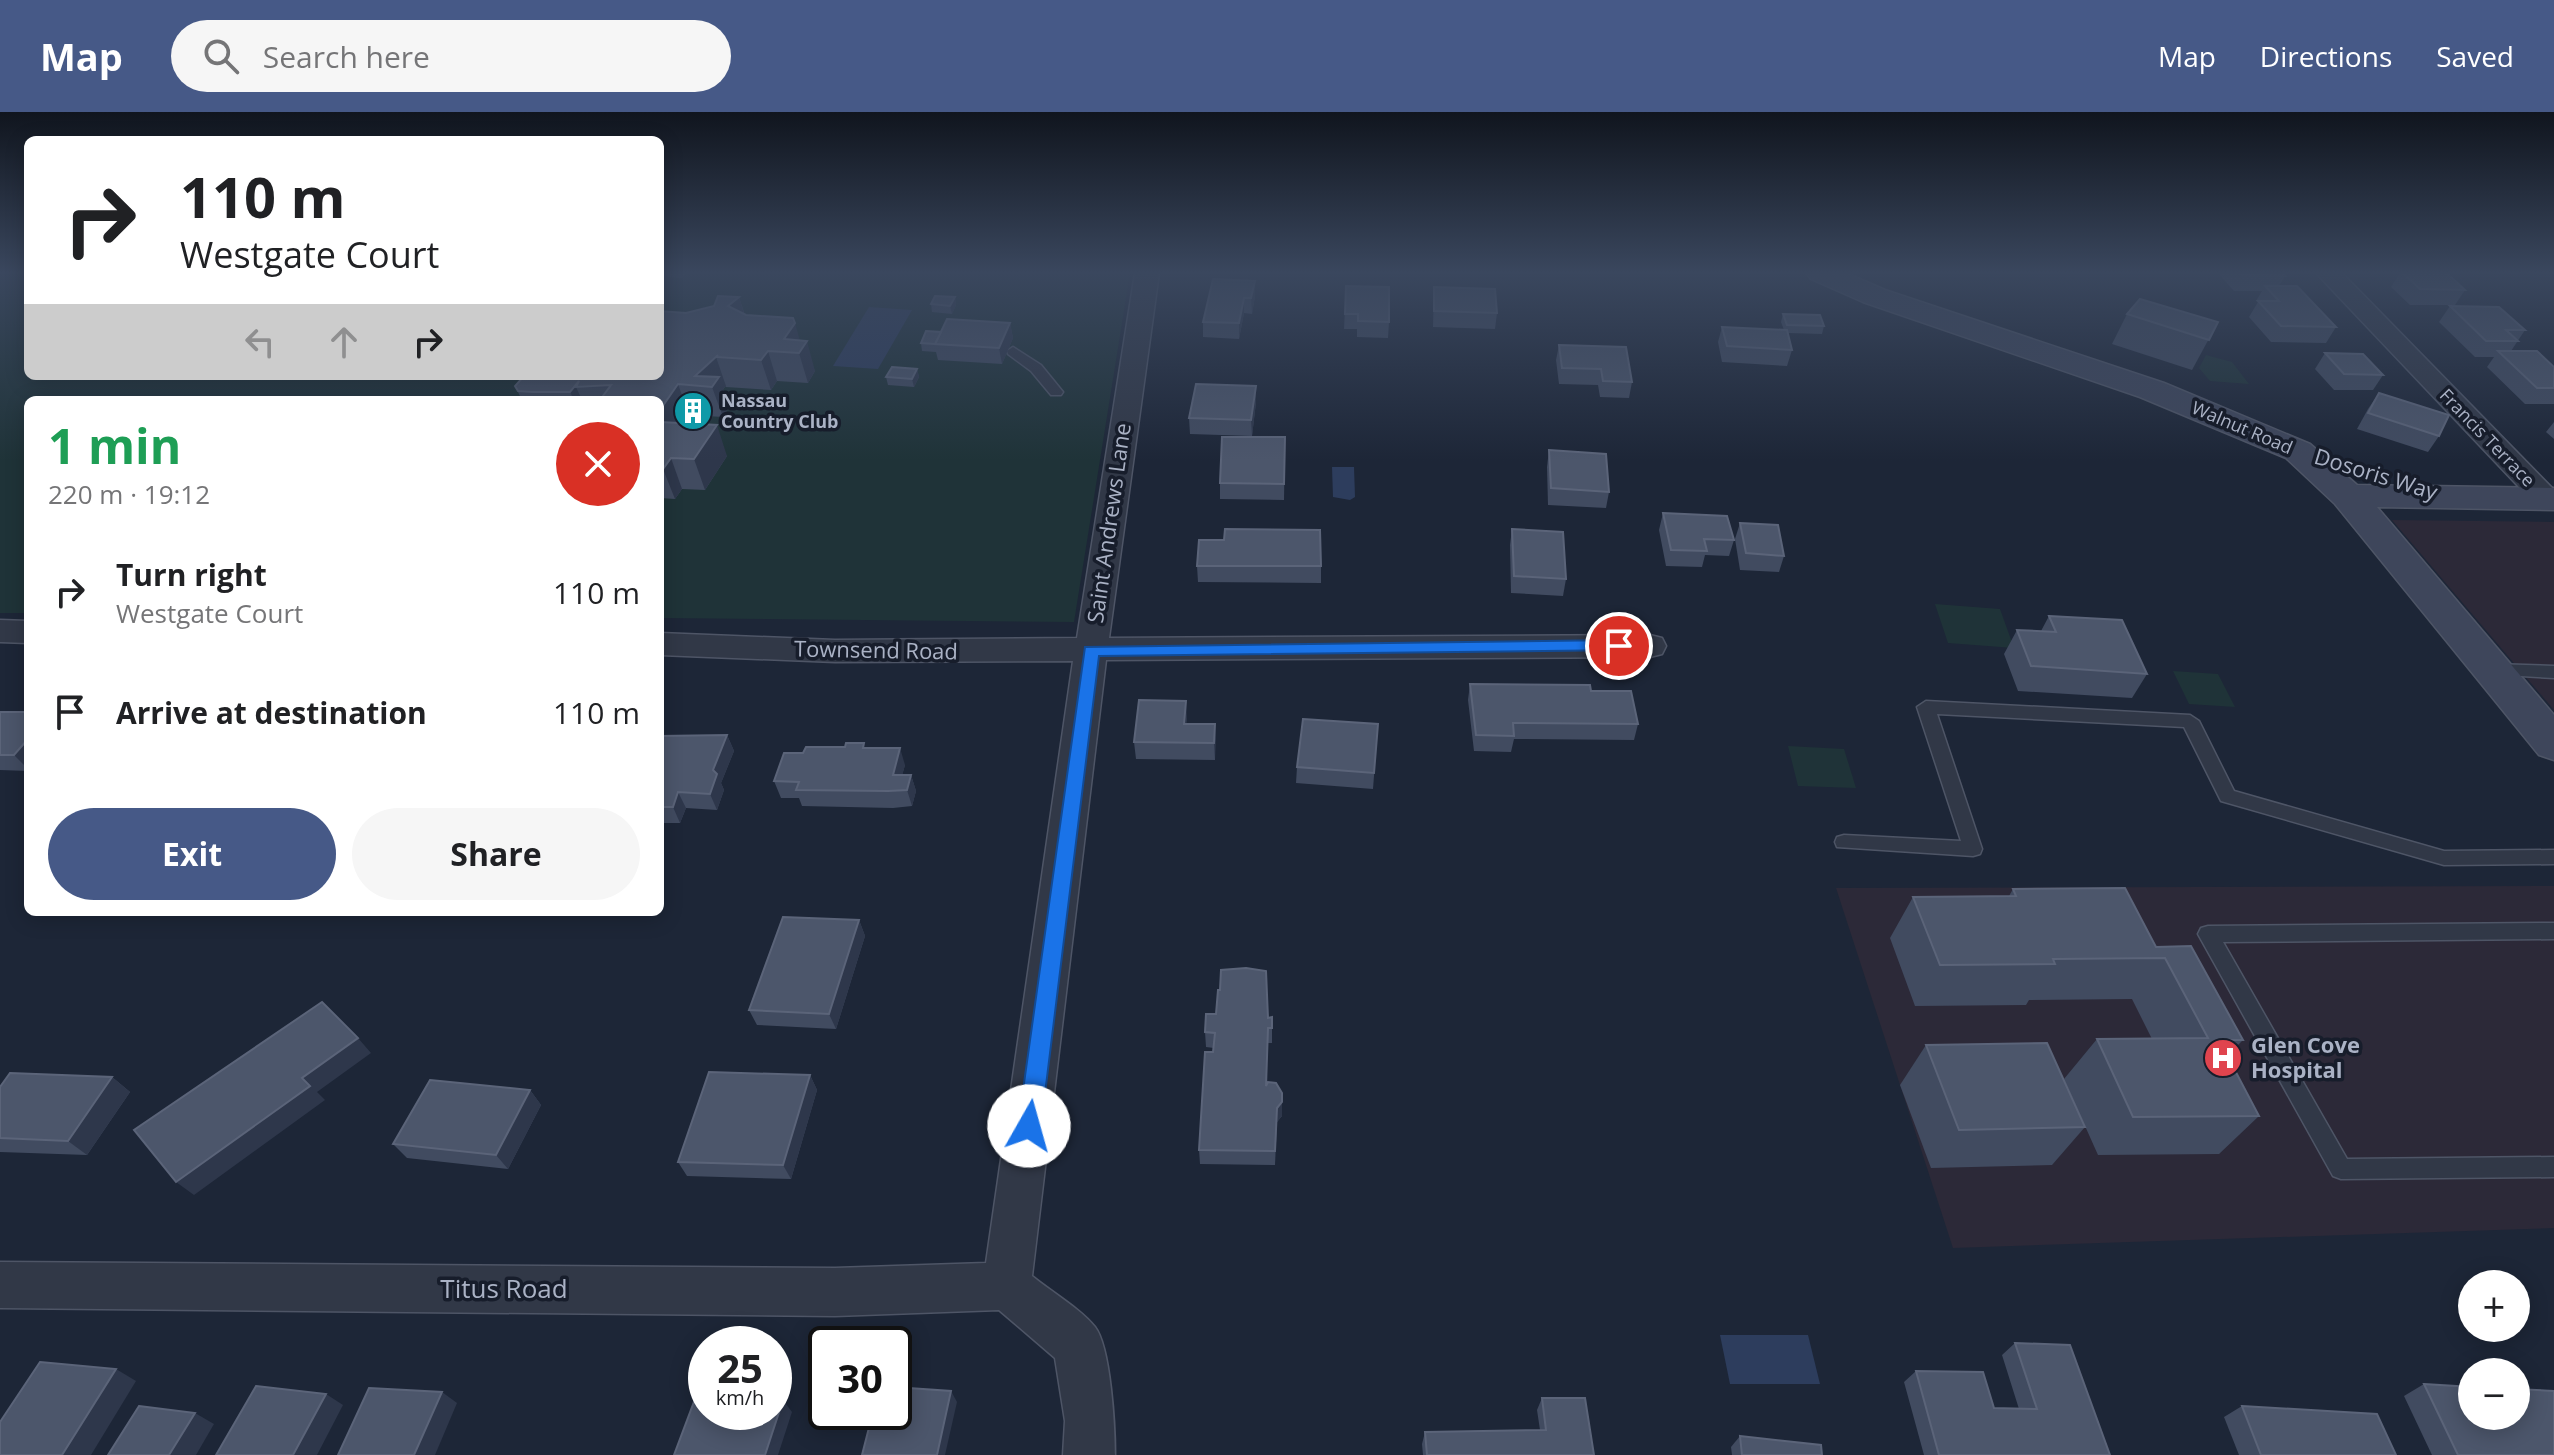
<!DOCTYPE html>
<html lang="en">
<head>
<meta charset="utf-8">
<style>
  body { margin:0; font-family:"Open Sans",sans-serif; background:#f6f6f6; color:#202124; height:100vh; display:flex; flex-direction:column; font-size:30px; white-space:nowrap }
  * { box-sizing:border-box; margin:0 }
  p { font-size:26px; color:#757577 }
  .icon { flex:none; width:44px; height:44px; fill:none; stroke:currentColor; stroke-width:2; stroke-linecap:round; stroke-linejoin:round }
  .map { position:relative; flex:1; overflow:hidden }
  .drawer { position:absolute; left:24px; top:284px; width:640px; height:520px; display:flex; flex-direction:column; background:#fff; border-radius:12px; box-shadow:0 4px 20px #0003 }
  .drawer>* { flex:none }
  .hud { position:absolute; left:24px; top:24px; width:640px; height:244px; border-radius:12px; box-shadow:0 4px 20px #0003; background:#fff; color:#202124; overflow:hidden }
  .buttons { position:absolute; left:2458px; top:1158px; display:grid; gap:16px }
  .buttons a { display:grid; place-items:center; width:72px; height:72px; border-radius:50%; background:#fff; box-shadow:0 4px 20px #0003; font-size:40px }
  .speed { position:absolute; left:688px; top:1214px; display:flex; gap:16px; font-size:40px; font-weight:700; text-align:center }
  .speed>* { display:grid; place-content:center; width:104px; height:104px; border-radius:50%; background:#fff; box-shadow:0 4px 20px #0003; line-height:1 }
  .speed small { font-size:20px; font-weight:400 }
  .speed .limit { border:4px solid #111; border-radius:12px; background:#fff; color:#111 }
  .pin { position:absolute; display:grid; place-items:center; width:68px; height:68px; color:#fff; margin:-34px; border:4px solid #fff; border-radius:50%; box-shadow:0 2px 8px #0007 }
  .me { position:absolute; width:88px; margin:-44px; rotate:7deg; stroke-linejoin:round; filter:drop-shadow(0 0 6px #0008) }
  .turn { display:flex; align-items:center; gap:28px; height:168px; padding:0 24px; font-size:36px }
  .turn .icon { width:104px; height:104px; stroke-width:2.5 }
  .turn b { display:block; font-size:56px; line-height:68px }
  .lanes { display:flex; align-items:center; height:76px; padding:0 24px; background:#0003; justify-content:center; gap:40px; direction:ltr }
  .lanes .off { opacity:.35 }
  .round { display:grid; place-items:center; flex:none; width:84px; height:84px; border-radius:42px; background:#f6f6f6 }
  .head { display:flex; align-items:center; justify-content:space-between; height:136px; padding:0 24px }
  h1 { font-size:48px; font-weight:700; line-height:60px; color:#1e9e55 }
  .button { display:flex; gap:16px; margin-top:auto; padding:16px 24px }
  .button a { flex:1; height:92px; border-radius:48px; background:#465987; color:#fff; font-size:32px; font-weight:700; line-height:92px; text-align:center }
  .button a+a { background:#f6f6f6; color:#202124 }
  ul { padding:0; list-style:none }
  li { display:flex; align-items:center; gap:24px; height:120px; padding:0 24px }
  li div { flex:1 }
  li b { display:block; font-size:30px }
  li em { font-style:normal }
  header { display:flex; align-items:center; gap:48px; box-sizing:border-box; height:112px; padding:0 40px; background:#465987; color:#fff }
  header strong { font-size:38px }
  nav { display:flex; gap:44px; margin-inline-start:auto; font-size:28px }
  .search { width:560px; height:72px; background:#f6f6f6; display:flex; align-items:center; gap:20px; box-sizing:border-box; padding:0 28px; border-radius:44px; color:#757577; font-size:30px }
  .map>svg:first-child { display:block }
  .medical { fill:#2c2938 }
  .green { fill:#1f3338 }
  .water { fill:#2d3d5d }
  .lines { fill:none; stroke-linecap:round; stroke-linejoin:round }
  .lane-casing { stroke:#4e5566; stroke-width:3 }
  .street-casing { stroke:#4e5566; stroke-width:3 }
  .secondary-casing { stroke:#4e5566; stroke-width:3 }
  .lane { fill:#313847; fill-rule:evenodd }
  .street { fill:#313847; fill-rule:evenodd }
  .secondary { fill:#3e465b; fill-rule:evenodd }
  .wall { fill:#414b60 }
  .shaded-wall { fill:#2e374b }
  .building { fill:#4c566b; stroke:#5b6479; stroke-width:2 }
  .route { fill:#1a73e8; stroke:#114b97; stroke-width:2 }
  .labels { text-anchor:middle; stroke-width:7; stroke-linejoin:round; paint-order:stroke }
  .far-poi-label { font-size:18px; font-weight:bold; fill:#aab2c5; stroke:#171d2b; text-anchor:start }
  .far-street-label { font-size:18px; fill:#aab2c5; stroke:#171d2b }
  .street-label { font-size:22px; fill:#aab2c5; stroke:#171d2b }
  .poi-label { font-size:22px; font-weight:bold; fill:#aab2c5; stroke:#171d2b; text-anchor:start }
  .near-street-label { font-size:26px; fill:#aab2c5; stroke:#171d2b }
</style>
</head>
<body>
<header>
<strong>Map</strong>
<div class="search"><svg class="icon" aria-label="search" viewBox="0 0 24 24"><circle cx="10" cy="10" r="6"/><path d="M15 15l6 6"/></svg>Search here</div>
<nav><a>Map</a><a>Directions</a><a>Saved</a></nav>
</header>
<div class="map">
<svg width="2554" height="1343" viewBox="0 0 2554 1343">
  <rect width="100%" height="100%" fill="#1d2637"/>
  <g class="medical">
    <path d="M2392 408 2554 410V598Z"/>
    <path d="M2554 774V1116L1953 1136 1836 776Z"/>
  </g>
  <g class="green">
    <path d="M0 161H28V264H660V161H1130L1074 510 660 506V288H28V501H0Z"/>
    <path d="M2206 243 2232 250 2249 272 2210 269 2199 256Z"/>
    <path d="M1935 492 2000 497 2014 536 1948 531Z"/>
    <path d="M2173 559 2218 562 2235 595 2189 592Z"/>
    <path d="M1788 634 1844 637 1856 676 1798 674Z"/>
  </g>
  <g class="water">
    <path d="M869 195 912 198 878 257 833 254Z"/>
    <path d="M1332 355H1354L1355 385 1350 388 1333 385Z"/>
    <path d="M1720 1223H1808L1820 1272H1730Z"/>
  </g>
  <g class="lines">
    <g class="lane-casing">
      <g id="lane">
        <path d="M1013 235 1041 253 1063 280 1061 283H1051L1031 259 1008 242 1007 239Z"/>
        <path d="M2493 552 2554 554V566L2487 562 2485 558 2487 554Z"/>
        <path d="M1926 589 2190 603 2199 609 2234 679 2444 739 2554 738V752L2444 753 2221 689 2184 615 1937 602 1982 737 1980 742 1973 744 1837 735 1835 730 1837 725 1844 723 1961 729 1917 595Z"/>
        <path d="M2554 811V827L2223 830 2347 1047 2554 1045V1065L2341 1067 2333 1064 2198 822 2201 816 2208 814Z"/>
      </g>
    </g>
    <g class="street-casing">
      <g id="street">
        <path d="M1135 161H1159L1109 526 1650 523 1662 526 1666 534 1662 542 1650 545 1106 548 1032 1164C1050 1179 1081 1197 1095 1215 1111 1236 1115 1316 1115 1343H1063L1065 1309 1055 1246 999 1198 835 1204 0 1196V1150L835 1156 986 1151 1073 549 835 550 660 543V521L835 528 1077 526Z"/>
        <path d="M2316 161H2342L2554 378V394L2536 393Z"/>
        <path d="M0 508 28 509V531L0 530Z"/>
      </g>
    </g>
    <g class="secondary-casing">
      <path id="secondary" d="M1806 161H1846L1885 178 2164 271 2310 332 2357 373 2554 376V398L2377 395 2554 603V648L2539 643 2335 392 2286 346 2140 285 1863 190 1811 167Z"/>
    </g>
    <use href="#lane" class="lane"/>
    <use href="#street" class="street"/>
    <use href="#secondary" class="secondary"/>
  </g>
  <g class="wall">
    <path d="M660 161H686L682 166 661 164Z"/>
    <path d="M2218 161H2283L2285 164 2279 174 2336 215 2326 231 2271 230 2249 205 2258 190 2256 189 2262 179H2234Z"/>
    <path d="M2400 161H2447L2465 178 2455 193H2410L2391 175Z"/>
    <path d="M1255 169V184L1252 202 1244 201 1239 227 1203 225V210Z"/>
    <path d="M1346 174 1389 210 1388 226 1357 225V217H1344Z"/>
    <path d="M1434 175 1497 201 1495 217 1433 215Z"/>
    <path d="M739 185 745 203 800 228 815 259 808 271 777 269 771 278 726 275V274L723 277 729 295 723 305 689 303 683 311 727 344 705 378 682 377 675 387 660 386V288H522L515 274 686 201 714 194Z"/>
    <path d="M955 185 956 193 952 202 932 200 931 192Z"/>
    <path d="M2450 194 2525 218 2511 239 2554 255V292H2525L2487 255 2494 245H2475L2439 210Z"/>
    <path d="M1783 202 1824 214 1822 222 1788 221 1792 238 1787 254 1722 250 1718 230 1722 215 1784 218 1781 210Z"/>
    <path d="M2127 202 2218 210 2192 258 2112 232Z"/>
    <path d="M1010 211 1013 226 1002 252 938 248 936 240 922 239 921 231 941 220Z"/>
    <path d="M1559 233 1632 270 1629 286 1600 285 1598 273 1559 272 1556 248Z"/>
    <path d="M2325 241 2383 263 2373 278H2334L2315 257Z"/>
    <path d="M917 257 919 265 914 275 888 273 886 265Z"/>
    <path d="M1256 274V290L1252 324 1190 322 1189 306Z"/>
    <path d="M2379 281 2439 324 2428 340 2357 317 2368 297Z"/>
    <path d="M2554 310V327L2546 320Z"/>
    <path d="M1285 325 1284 388 1220 387V371Z"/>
    <path d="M1549 338 1609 380 1606 396 1548 393 1547 355Z"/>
    <path d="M1663 401 1734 428 1729 444 1705 443 1702 455 1666 454 1659 418Z"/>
    <path d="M1740 411 1784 444 1779 460 1740 458 1735 427Z"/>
    <path d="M1512 417 1566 467 1563 484 1511 481 1510 433Z"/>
    <path d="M1224 428 1321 454V471L1198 470 1197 454Z"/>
    <path d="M2049 504 2147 562 2132 586 2018 579 2004 542 2017 518 2041 519Z"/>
    <path d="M1470 572 1591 579 1638 612 1634 628 1514 627 1511 640 1474 639 1468 588Z"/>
    <path d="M0 600H28V659L0 658Z"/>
    <path d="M1187 605 1186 612H1215V648L1136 647 1134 630Z"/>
    <path d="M1378 612 1373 677 1296 671 1297 655Z"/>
    <path d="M727 623 734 639 721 671 724 678 717 698 686 696 680 711H660V624Z"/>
    <path d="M866 636 905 653 902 663H911L916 679 912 694 893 696 802 694 799 686H781L774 669 803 641Z"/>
    <path d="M2013 777 2156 835 2243 928 2227 944 2259 1004 2219 1042 2098 1043 2064 967 2097 927H2152L2132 887 2029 888 2026 893 1915 894 1890 826 1913 785 2009 784Z"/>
    <path d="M859 808 865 824 836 917 757 913 749 898Z"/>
    <path d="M1272 905V931H1268L1266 973 1282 1004 1277 1010 1275 1053 1200 1052 1199 1038 1214 936 1206 935 1205 920Z"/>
    <path d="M1926 933 2085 1015 2052 1053 1931 1056 1900 973Z"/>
    <path d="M810 963 817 978 791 1067 687 1064 678 1050Z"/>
    <path d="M112 965 130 980 87 1043 0 1040V975Z"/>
    <path d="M530 978 541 993 508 1057 407 1046 393 1032Z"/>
    <path d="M2015 1231 2110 1343H1924L1904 1270 1916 1259 1994 1296 2019 1297 2002 1243Z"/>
    <path d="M2424 1272 2554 1343H2432L2404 1284Z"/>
    <path d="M1542 1286 1594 1343H1423L1422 1332 1425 1320 1540 1318 1537 1298Z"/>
    <path d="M2242 1294 2396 1343H2239L2224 1305Z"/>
    <path d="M1740 1324 1822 1343H1732L1731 1335Z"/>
  </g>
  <g class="shaded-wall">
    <path d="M1255 169V184L1252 202 1251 186Z"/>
    <path d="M739 185 748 215 728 194Z"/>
    <path d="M955 185 956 193 952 202 950 194Z"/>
    <path d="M1244 186V201L1239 227V211Z"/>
    <path d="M795 211 802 236 807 229 815 259 808 271 799 241 784 227Z"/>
    <path d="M1010 211 1013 226 1002 252 999 236Z"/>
    <path d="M768 239 777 269 771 278 761 248Z"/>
    <path d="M718 243 716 245 726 274 723 277 729 295 723 305 712 275 695 264Z"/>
    <path d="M917 257 919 265 914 275 912 267Z"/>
    <path d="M579 269 576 275 582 288H574L570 280Z"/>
    <path d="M678 272 689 303 664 340 660 330V298Z"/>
    <path d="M1256 274V290L1252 324 1251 308Z"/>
    <path d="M717 313 727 344 705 378 694 347Z"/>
    <path d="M671 346 682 377 675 387 663 357Z"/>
    <path d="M1186 589 1187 605 1185 628 1184 612Z"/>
    <path d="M1215 612 1216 628 1215 648 1214 631Z"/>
    <path d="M727 623 734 639 721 671 724 678 717 698 710 682 713 658Z"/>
    <path d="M28 627V657L14 643Z"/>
    <path d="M900 636 905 653 898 679 893 663Z"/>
    <path d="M911 663 916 679 912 694 907 678Z"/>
    <path d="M678 680 686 696 680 711 673 695Z"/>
    <path d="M859 808 865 824 836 917 829 902Z"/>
    <path d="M358 926 371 941 317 980 325 988 194 1083 176 1070 302 966Z"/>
    <path d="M810 963 817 978 791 1067 783 1053Z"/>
    <path d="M112 965 130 980 87 1043 68 1029Z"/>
    <path d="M530 978 541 993 508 1057 496 1043Z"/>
    <path d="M1282 981V1004L1277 1010 1275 1053 1277 996Z"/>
    <path d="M116 1257 136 1269 91 1343H62Z"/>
    <path d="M951 1279 957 1290 945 1343H937Z"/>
    <path d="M442 1280 457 1291 435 1343H414Z"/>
    <path d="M326 1282 343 1293 317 1343H293Z"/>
    <path d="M783 1288 792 1300 778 1343H765Z"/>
    <path d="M195 1301 214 1312 196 1343H169Z"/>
  </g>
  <g class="building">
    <path d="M2240 161H2283L2285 164 2242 163Z"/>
    <path d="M2403 161H2447L2465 178 2420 177Z"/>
    <path d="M1213 167 1255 169 1251 186H1244L1239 211 1203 210Z"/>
    <path d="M1346 174 1389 175V210L1358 209V202H1345Z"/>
    <path d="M2265 174H2297L2336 215 2281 214 2258 189H2279Z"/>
    <path d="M1434 175 1495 177 1497 201 1434 199Z"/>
    <path d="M718 184 739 185 728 194 746 203 793 206 795 211 784 227 807 229 799 241 768 239 761 248 716 245 718 243 695 264 719 265 712 275 678 272 660 298V288H600L611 273 576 275 579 269 570 280H533L518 279 515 274 524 264H660V199L686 201 714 194Z"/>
    <path d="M935 184 955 185 950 194 931 192Z"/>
    <path d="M2140 187 2218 210 2209 228 2127 202Z"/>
    <path d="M2450 194 2499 195 2525 218H2506L2518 229H2486Z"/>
    <path d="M1783 202 1820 203 1824 214 1787 213Z"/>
    <path d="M947 207 1010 211 999 236 935 232Z"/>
    <path d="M1722 215 1787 218 1792 238 1727 234Z"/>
    <path d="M926 219 941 220 935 232 921 231Z"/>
    <path d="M1559 233 1626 235 1632 270 1603 269 1601 257 1562 256Z"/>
    <path d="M2498 239H2537L2554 255V276H2537Z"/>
    <path d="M2325 241 2363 242 2383 263 2344 262Z"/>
    <path d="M892 255 917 257 912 267 886 265Z"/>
    <path d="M1196 272 1256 274 1251 308 1189 306Z"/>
    <path d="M2379 281 2449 303 2439 324 2368 301Z"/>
    <path d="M660 310 717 313 694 347 671 346 663 357 660 356Z"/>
    <path d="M1222 325H1285L1284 372 1220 371Z"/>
    <path d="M1549 338 1606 342 1609 380 1551 376Z"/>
    <path d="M1663 401 1727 404 1734 428 1704 427 1707 439 1671 438Z"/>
    <path d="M1740 411 1778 413 1784 444 1746 441Z"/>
    <path d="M1225 417 1320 418 1321 454H1197L1199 428H1224Z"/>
    <path d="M1512 417 1563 420 1566 467 1514 464Z"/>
    <path d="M2049 504 2122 508 2147 562 2031 554 2017 518 2056 520Z"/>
    <path d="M1470 572 1590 573 1591 579H1631L1638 612 1513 611 1514 624 1476 623Z"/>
    <path d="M1139 588 1186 589 1184 612H1215L1214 631 1134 630Z"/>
    <path d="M0 600H28V627L14 643H0Z"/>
    <path d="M1303 607 1378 612 1374 661 1297 655Z"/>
    <path d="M727 623 713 658 717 662 710 682 678 680 673 695H660V624Z"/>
    <path d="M846 631H864L863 636H900L893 663H911L907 678 888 679 796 678 799 670 774 669 784 641H803L806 635H845Z"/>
    <path d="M2125 776 2156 835 2191 834 2243 928H2219L2259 1004 2133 1005 2097 927 2208 926 2165 846 2053 847 2055 852 1940 853 1913 785 2016 784 2013 777Z"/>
    <path d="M783 805 859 808 829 902 749 898Z"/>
    <path d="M1246 856 1266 859 1268 906 1272 905V916H1268L1266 974 1268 970 1276 971 1282 981V990L1277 996 1275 1039 1199 1038 1205 940H1213L1215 921 1205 920 1206 902H1216L1218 878H1220L1221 858Z"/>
    <path d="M322 890 358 926 302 966 310 974 176 1070 134 1018Z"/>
    <path d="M2047 931 2085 1015 1959 1018 1926 933Z"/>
    <path d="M709 960 810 963 783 1053 678 1050Z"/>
    <path d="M10 961 112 965 68 1029 0 1026V975Z"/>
    <path d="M430 968 530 978 496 1043 393 1032Z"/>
    <path d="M2015 1231 2070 1233 2110 1343H1939L1916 1259 1983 1260 1994 1296 2037 1297Z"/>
    <path d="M40 1250 116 1257 62 1343H0V1310Z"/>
    <path d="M2424 1272 2472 1275V1304H2516V1277L2554 1279V1343H2458Z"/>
    <path d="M256 1274 326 1282 293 1343H216Z"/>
    <path d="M894 1275 951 1279 937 1343H862L873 1300H894Z"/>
    <path d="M369 1276 442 1280 414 1343H338Z"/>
    <path d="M698 1279 706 1280V1300H774V1287L783 1288 765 1343H674Z"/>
    <path d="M1542 1286H1585L1594 1343H1427L1425 1320 1546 1318Z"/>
    <path d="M139 1294 195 1301 169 1343H108Z"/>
    <path d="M2242 1294 2377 1302 2396 1343H2261Z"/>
    <path d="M1740 1324 1821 1333 1822 1343H1742Z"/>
  </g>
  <linearGradient id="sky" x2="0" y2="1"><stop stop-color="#10151e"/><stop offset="0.46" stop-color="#3a475e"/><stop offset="1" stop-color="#3a475e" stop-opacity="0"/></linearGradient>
  <rect width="2554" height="349" fill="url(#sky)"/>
  <path class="route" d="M1619 528 1625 530 1628 534 1625 538 1099 544 1041 1014 1037 1022 1029 1024 1022 1022 1018 1014 1085 535Z"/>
  <defs>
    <g id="building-disc" transform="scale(2)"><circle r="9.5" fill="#0f9aa8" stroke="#171d2b"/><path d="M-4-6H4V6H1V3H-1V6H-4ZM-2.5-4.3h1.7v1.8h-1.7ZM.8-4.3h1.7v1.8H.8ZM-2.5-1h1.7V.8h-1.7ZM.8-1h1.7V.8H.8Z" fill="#fff"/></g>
    <g id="hospital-disc" transform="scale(2)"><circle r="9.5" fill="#e0444e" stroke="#171d2b"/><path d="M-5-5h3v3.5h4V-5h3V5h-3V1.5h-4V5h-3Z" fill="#fff"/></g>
  </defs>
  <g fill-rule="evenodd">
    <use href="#building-disc" x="693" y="299"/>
    <use href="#hospital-disc" x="2223" y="946"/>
  </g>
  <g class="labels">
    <g class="far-poi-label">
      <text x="721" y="295">Nassau<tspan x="721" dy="21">Country Club</tspan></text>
    </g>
    <g class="far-street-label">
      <text transform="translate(2242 316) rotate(23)" y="6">Walnut Road</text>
      <text transform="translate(2487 326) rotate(46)" y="6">Francis Terrace</text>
    </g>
    <g class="street-label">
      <text transform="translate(2376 362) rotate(17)" y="8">Dosoris Way</text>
      <text transform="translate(1109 411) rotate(-82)" y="8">Saint Andrews Lane</text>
      <text transform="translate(876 538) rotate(1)" y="8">Townsend Road</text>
    </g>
    <g class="poi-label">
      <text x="2251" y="941">Glen Cove<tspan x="2251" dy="25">Hospital</tspan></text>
    </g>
    <g class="near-street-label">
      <text x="504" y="1186">Titus Road</text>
    </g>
  </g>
</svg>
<div class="buttons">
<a>+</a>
<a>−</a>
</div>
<div class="speed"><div>25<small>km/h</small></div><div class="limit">30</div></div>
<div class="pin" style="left:1619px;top:534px;background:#d93025"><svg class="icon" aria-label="arrive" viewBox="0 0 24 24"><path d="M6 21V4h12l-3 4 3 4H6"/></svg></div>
<svg class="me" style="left:1029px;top:1014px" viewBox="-20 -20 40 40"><circle r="19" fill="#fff"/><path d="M0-13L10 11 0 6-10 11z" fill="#1a73e8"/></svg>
<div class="hud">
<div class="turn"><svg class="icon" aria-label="right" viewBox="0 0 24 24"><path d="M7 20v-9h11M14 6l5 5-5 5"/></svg><div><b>110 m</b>Westgate Court</div></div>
<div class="lanes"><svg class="icon off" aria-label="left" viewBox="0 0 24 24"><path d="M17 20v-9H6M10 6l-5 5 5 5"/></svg><svg class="icon off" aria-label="ahead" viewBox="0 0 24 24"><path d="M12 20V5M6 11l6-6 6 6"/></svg><svg class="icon" aria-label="right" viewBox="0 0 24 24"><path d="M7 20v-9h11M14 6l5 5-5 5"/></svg></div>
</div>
<section class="drawer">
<div class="head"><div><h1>1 min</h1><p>220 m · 19:12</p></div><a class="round" style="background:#d93025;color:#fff"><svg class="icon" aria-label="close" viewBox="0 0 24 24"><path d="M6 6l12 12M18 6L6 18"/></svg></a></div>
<ul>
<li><svg class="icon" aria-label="right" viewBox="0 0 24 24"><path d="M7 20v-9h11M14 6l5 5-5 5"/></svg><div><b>Turn right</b><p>Westgate Court</p></div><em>110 m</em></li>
<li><svg class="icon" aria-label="arrive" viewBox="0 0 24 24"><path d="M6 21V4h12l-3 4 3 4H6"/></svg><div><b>Arrive at destination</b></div><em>110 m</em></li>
</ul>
<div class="button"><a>Exit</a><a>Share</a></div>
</section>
</div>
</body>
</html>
